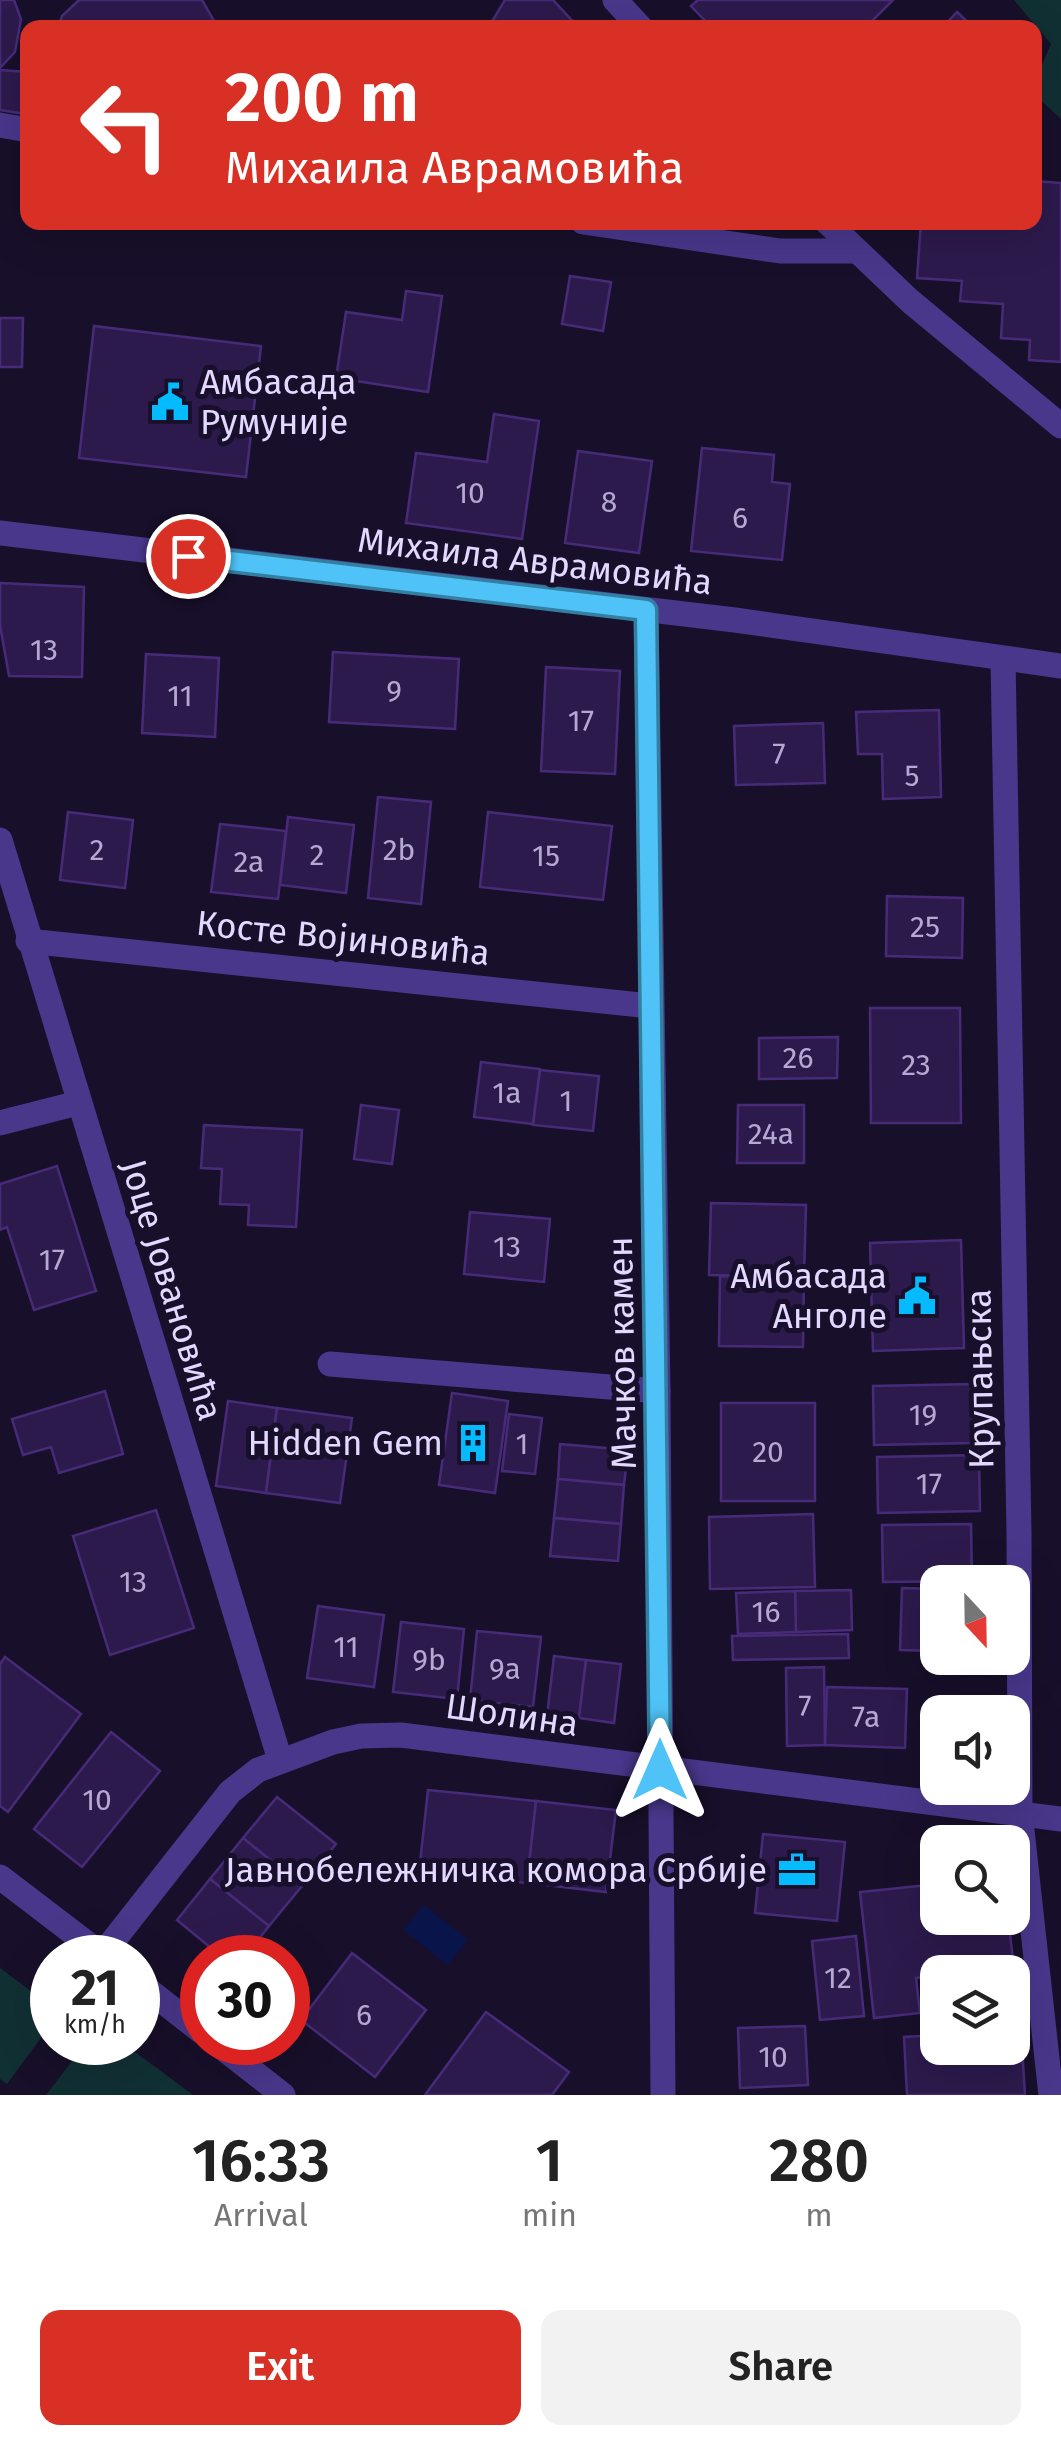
<!DOCTYPE html>
<html lang="en">
<head>
<meta charset="utf-8">
<style>
  body { margin:0; font-family:"Fira Sans",sans-serif; background:#f2f2f2; color:#222; height:100vh; display:flex; flex-direction:column; font-size:38px; white-space:nowrap }
  * { box-sizing:border-box; margin:0 }
  p { font-size:32px; color:#767676 }
  .icon { flex:none; width:55px; height:55px; fill:none; stroke:currentColor; stroke-width:2; stroke-linecap:round; stroke-linejoin:round }
  .map { position:relative; height:2095px; overflow:hidden }
  .drawer { display:flex; flex-direction:column; background:#fff; flex:1 }
  .drawer>* { flex:none }
  .top-card { position:absolute; left:20px; top:20px; width:1022px; height:210px; border-radius:20px; box-shadow:0 10px 40px #0002; background:#d93025; color:#fff; overflow:hidden }
  .needle { width:65px; rotate:158deg }
  .controls { position:absolute; left:920px; top:1565px; display:grid; gap:20px }
  .controls a { display:grid; place-items:center; width:110px; height:110px; border-radius:20px; background:#fff; box-shadow:0 10px 40px #0002; font-size:50px }
  .speed { position:absolute; left:30px; top:1935px; display:flex; gap:20px; font-size:50px; font-weight:700; text-align:center }
  .speed>* { display:grid; place-content:center; width:130px; height:130px; border-radius:50%; background:#fff; box-shadow:0 10px 40px #0002; line-height:1 }
  .speed small { font-size:25px; font-weight:400 }
  .speed .limit { border:15px solid #d22; background:#fff; color:#111 }
  .pin { position:absolute; display:grid; place-items:center; width:85px; height:85px; color:#fff; margin:-42px; border:5px solid #fff; border-radius:50%; box-shadow:0 2px 10px #0007 }
  .me { position:absolute; width:110px; margin:-55px; rotate:0deg; stroke-linejoin:round; filter:drop-shadow(0 0 8px #0008) }
  .turn { display:flex; align-items:center; gap:35px; height:210px; padding:0 40px; font-size:45px }
  .turn .icon { width:130px; height:130px; stroke-width:2.5 }
  .turn b { display:block; font-size:70px; line-height:85px }
  .eta { display:flex; justify-content:space-evenly; align-items:center; height:170px; text-align:center }
  .eta b { font-size:60px; font-weight:600; line-height:70px }
  .primary-button { display:flex; gap:20px; margin-top:auto; padding:20px 40px }
  .primary-button a { flex:1; height:115px; border-radius:20px; background:#d93025; color:#fff; font-size:40px; font-weight:600; line-height:115px; text-align:center }
  .primary-button a+a { background:#f2f2f2; color:#222 }
  .map>svg:first-child { display:block }
  .green { fill:#113034 }
  .water { fill:#08144a }
  .building { fill:#2c1a4c; stroke:#472b79; stroke-width:2.5 }
  .lines { fill:none; stroke-linecap:round; stroke-linejoin:round }
  .minor { stroke:#49378b; stroke-width:25 }
  .tertiary { stroke:#49378b; stroke-width:25 }
  .route-casing { stroke:#337fa1; stroke-width:25 }
  .route { stroke:#4fc3f7; stroke-width:18 }
  .labels { text-anchor:middle; stroke-width:10; stroke-linejoin:round; paint-order:stroke }
  .number-label { font-size:30px; fill:#b5a8d2 }
  .poi-label { font-size:35px; fill:#e3d8ff; stroke:#180f2a; text-anchor:end }
  .street-label { font-size:35px; fill:#e3d8ff; stroke:#180f2a }
</style>
</head>
<body>
<div class="map">
<svg width="1061" height="2095" viewBox="0 0 1061 2095">
  <rect width="100%" height="100%" fill="#180f2a"/>
  <g class="green">
    <path d="M1014 0H1061V119L1035 95V81L1051 44Z"/>
    <path d="M0 1968 52 2007V2023L7 2084 0 2079Z"/>
    <path d="M86 2043H123L193 2095H46Z"/>
  </g>
  <path class="water" d="M424 1905 468 1940 448 1965 403 1930Z"/>
  <g class="building">
    <path d="M0 0H14L21 19 15 52 0 68Z"/>
    <path d="M79 0H202L218 28H58L62 16Z"/>
    <path d="M505 0H553L579 28H488Z"/>
    <path d="M698 0H893L865 28H712L691 6Z"/>
    <path d="M957 12 974 28H942Z"/>
    <path d="M0 70 28 72 24 114 0 110Z"/>
    <path d="M1035 181 1061 183V362L1029 360 1030 340 1001 338 1003 304 960 301 962 281 917 278 921 222H1035Z"/>
    <path d="M570 276 611 282 603 331 562 324Z"/>
    <path d="M406 291 442 296 428 392 336 378 346 312 402 320Z"/>
    <path d="M0 318H23L22 367H0Z"/>
    <path d="M94 326 261 346 246 477 79 458Z"/>
    <path d="M494 414 539 421 522 539 406 523 416 453 487 462Z"/>
    <path d="M702 448 774 455 772 482 790 484 782 560 691 551Z"/>
    <path d="M578 451 652 461 639 553 565 543Z"/>
    <path d="M0 583 84 587 82 677 9 676 0 625Z"/>
    <path d="M333 652 459 659 455 729 329 722Z"/>
    <path d="M146 654 219 658 215 737 142 733Z"/>
    <path d="M546 667 620 671 615 774 541 771Z"/>
    <path d="M939 710 941 797 883 799 882 754H858L856 712Z"/>
    <path d="M823 723 825 783 736 785 734 726Z"/>
    <path d="M378 797 431 802 421 904 368 898Z"/>
    <path d="M68 812 133 820 125 888 60 880Z"/>
    <path d="M488 812 612 826 603 900 480 887Z"/>
    <path d="M288 817 354 825 346 893 280 885Z"/>
    <path d="M220 824 286 831 278 899 211 892Z"/>
    <path d="M887 896 963 898 962 958 886 956Z"/>
    <path d="M870 1008H960L961 1123H871Z"/>
    <path d="M838 1037 837 1078 759 1079V1038Z"/>
    <path d="M481 1062 540 1069 533 1124 474 1117Z"/>
    <path d="M540 1070 599 1076 593 1131 533 1125Z"/>
    <path d="M361 1105 399 1110 392 1164 354 1159Z"/>
    <path d="M738 1105H804V1163H737Z"/>
    <path d="M204 1125 302 1130 296 1227 248 1225 249 1205 220 1204 222 1169 201 1168Z"/>
    <path d="M57 1166 96 1291 34 1310 7 1227 0 1230V1184Z"/>
    <path d="M711 1203 806 1205 804 1277 709 1275Z"/>
    <path d="M470 1212 550 1219 544 1282 464 1274Z"/>
    <path d="M961 1240 964 1348 873 1351 870 1243Z"/>
    <path d="M720 1276 804 1277 803 1347 719 1346Z"/>
    <path d="M972 1384 973 1443 874 1445 873 1386Z"/>
    <path d="M105 1391 123 1454 59 1473 51 1447 23 1455 12 1419Z"/>
    <path d="M452 1393 508 1401 495 1493 439 1485Z"/>
    <path d="M228 1401 277 1408 266 1493 216 1486Z"/>
    <rect x="721" y="1403" width="94" height="98"/>
    <path d="M277 1408 352 1418 340 1503 266 1493Z"/>
    <path d="M509 1414 542 1418 535 1474 502 1471Z"/>
    <path d="M560 1444 628 1450 624 1485 558 1479Z"/>
    <path d="M979 1455 980 1511 878 1513 877 1457Z"/>
    <path d="M558 1479 624 1485 621 1524 554 1518Z"/>
    <path d="M156 1510 194 1628 110 1655 73 1536Z"/>
    <path d="M813 1514 815 1587 710 1589 709 1517Z"/>
    <path d="M554 1518 621 1524 618 1561 550 1556Z"/>
    <path d="M971 1524 972 1581 883 1582 882 1525Z"/>
    <path d="M902 1588 938 1589V1651L900 1650Z"/>
    <path d="M851 1590 852 1630 796 1632 795 1591Z"/>
    <path d="M795 1591 796 1632 738 1634 736 1593Z"/>
    <path d="M318 1606 384 1615 374 1687 307 1678Z"/>
    <path d="M401 1622 464 1629 457 1699 393 1692Z"/>
    <path d="M477 1631 541 1637 533 1707 470 1700Z"/>
    <path d="M848 1634 849 1658 733 1660 732 1636Z"/>
    <path d="M554 1656 586 1660 579 1718 547 1716Z"/>
    <path d="M5 1657 81 1714 8 1812 0 1806V1664Z"/>
    <path d="M586 1660 621 1664 614 1723 579 1718Z"/>
    <path d="M824 1667 825 1745 787 1746 786 1668Z"/>
    <path d="M827 1687 907 1689 905 1748 825 1745Z"/>
    <path d="M111 1732 160 1771 82 1867 34 1829Z"/>
    <path d="M428 1790 536 1801 527 1883 419 1872Z"/>
    <path d="M277 1797 336 1844 302 1886 243 1838Z"/>
    <path d="M536 1801 616 1810 606 1892 527 1883Z"/>
    <path d="M763 1834 845 1842 837 1921 755 1913Z"/>
    <path d="M243 1838 302 1886 269 1926 210 1879Z"/>
    <path d="M210 1879 269 1926 244 1958H223L177 1920Z"/>
    <path d="M938 1884V1918H1008L1014 1967 938 1972V1976L916 1978 920 2013 874 2018 860 1892Z"/>
    <path d="M856 1936 864 2016 820 2020 812 1941Z"/>
    <path d="M352 1953 426 2010 375 2077 301 2020Z"/>
    <path d="M486 2012 569 2072 552 2095H425Z"/>
    <path d="M805 2026 808 2085 740 2088 738 2028Z"/>
    <path d="M1021 2030 1025 2095H907L904 2037 938 2035V2048H1012V2031Z"/>
  </g>
  <g class="lines">
    <g class="minor">
      <path d="M615 0 641 28"/>
      <path d="M0 125 28 130"/>
      <path d="M583 222 780 251H856"/>
      <path d="M827 222 910 301 1061 426"/>
      <path d="M646 610 658 1391 663 2095"/>
      <path d="M1003 659 1019 1533 1020 1812 1051 2095"/>
      <path d="M0 840 280 1760"/>
      <path d="M28 941 650 1006"/>
      <path d="M0 1123 78 1103"/>
      <path d="M330 1364 658 1391"/>
      <path d="M0 1877 106 1958"/>
      <path d="M102 1955 230 1792 258 1770 333 1742 361 1736 401 1735 1061 1819"/>
      <path d="M138 1982 202 2032"/>
      <path d="M215 2042 283 2095"/>
    </g>
    <path class="tertiary" d="M0 533 735 620 1061 666"/>
  </g>
  <g class="lines">
    <g class="route-casing">
      <path id="route" d="M188 556 646 610 660 1770"/>
    </g>
    <use href="#route" class="route"/>
  </g>
  <defs>
    <g id="civic-bare" transform="scale(3)"><path d="M-.6-6.5H3V-4.5H.6V-3L4-1V1h2V6H-6V1h2V-1L-.6-3ZM-1.2 2.5V6h2.4V2.5Z" fill="#04bbff" stroke="#180f2a" stroke-width="2.5" paint-order="stroke"/></g>
    <g id="building-bare" transform="scale(3)"><path d="M-4-6H4V6H1V3H-1V6H-4ZM-2.5-4.3h1.7v1.8h-1.7ZM.8-4.3h1.7v1.8H.8ZM-2.5-1h1.7V.8h-1.7ZM.8-1h1.7V.8H.8Z" fill="#04bbff" stroke="#180f2a" stroke-width="2.5" paint-order="stroke"/></g>
    <g id="office-bare" transform="scale(3)"><path d="M-6-3h4V-5.5h4V-3h4V5H-6ZM-1-4.5V-3h2v-1.5ZM-6 0V1H6V0Z" fill="#04bbff" stroke="#180f2a" stroke-width="2.5" paint-order="stroke"/></g>
  </defs>
  <g fill-rule="evenodd">
    <use href="#civic-bare" x="170" y="402"/>
    <use href="#civic-bare" x="917" y="1296"/>
    <use href="#building-bare" x="473" y="1443"/>
    <use href="#office-bare" x="797" y="1870"/>
  </g>
  <g class="labels">
    <g class="number-label">
      <text x="470" y="503">10</text>
      <text x="609" y="512">8</text>
      <text x="740" y="528">6</text>
      <text x="44" y="660">13</text>
      <text x="394" y="701">9</text>
      <text x="180" y="706">11</text>
      <text x="581" y="731">17</text>
      <text x="779" y="764">7</text>
      <text x="912" y="786">5</text>
      <text x="97" y="860">2</text>
      <text x="399" y="860">2b</text>
      <text x="317" y="865">2</text>
      <text x="546" y="866">15</text>
      <text x="249" y="872">2a</text>
      <text x="925" y="937">25</text>
      <text x="798" y="1068">26</text>
      <text x="916" y="1075">23</text>
      <text x="507" y="1103">1a</text>
      <text x="566" y="1111">1</text>
      <text x="771" y="1144">24a</text>
      <text x="507" y="1257">13</text>
      <text x="52" y="1270">17</text>
      <text x="923" y="1425">19</text>
      <text x="522" y="1454">1</text>
      <text x="768" y="1462">20</text>
      <text x="929" y="1494">17</text>
      <text x="133" y="1592">13</text>
      <text x="766" y="1622">16</text>
      <text x="346" y="1657">11</text>
      <text x="429" y="1670">9b</text>
      <text x="505" y="1679">9a</text>
      <text x="805" y="1716">7</text>
      <text x="866" y="1727">7a</text>
      <text x="97" y="1810">10</text>
      <text x="838" y="1988">12</text>
      <text x="364" y="2025">6</text>
      <text x="773" y="2067">10</text>
    </g>
    <g class="poi-label">
      <text x="200" y="394" text-anchor="start">Амбасада<tspan x="200" dy="40">Румуније</tspan></text>
      <text x="887" y="1288">Амбасада<tspan x="887" dy="40">Анголе</tspan></text>
      <text x="443" y="1455">Hidden Gem</text>
      <text x="767" y="1882">Јавнобележничка комора Србије</text>
    </g>
    <g class="street-label">
      <text transform="translate(535 561) rotate(7)" y="12">Михаила Аврамовића</text>
      <text transform="translate(343 938) rotate(6)" y="12">Косте Војиновића</text>
      <text transform="translate(172 1290) rotate(73)" y="12">Јоце Јовановића</text>
      <text transform="translate(622 1353) rotate(-91)" y="12">Мачков камен</text>
      <text transform="translate(980 1379) rotate(-91)" y="12">Крупањска</text>
      <text transform="translate(512 1715) rotate(8)" y="12">Шолина</text>
    </g>
  </g>
</svg>
<div class="controls">
<a><svg class="needle" viewBox="-14 -14 28 28"><path d="M0-13l5 13h-10z" fill="#e53935"/><path d="M0 13l5-13h-10z" fill="#767676"/></svg></a>
<a><svg class="icon" aria-label="sound" viewBox="0 0 24 24"><path d="M4 9h4l5-4v14l-5-4H4zM17 9q2 3 0 6"/></svg></a>
<a><svg class="icon" aria-label="search" viewBox="0 0 24 24"><circle cx="10" cy="10" r="6"/><path d="M15 15l6 6"/></svg></a>
<a><svg class="icon" aria-label="layers" viewBox="0 0 24 24"><path d="M12 4l9 5-9 5-9-5zM3 14l9 5 9-5"/></svg></a>
</div>
<div class="speed"><div>21<small>km/h</small></div><div class="limit">30</div></div>
<div class="pin" style="left:188px;top:556px;background:#d93025"><svg class="icon" aria-label="arrive" viewBox="0 0 24 24"><path d="M6 21V4h12l-3 4 3 4H6"/></svg></div>
<svg class="me" style="left:660px;top:1770px" viewBox="-20 -20 40 40"><path d="M0-17L14 15 0 8-14 15z" fill="#4fc3f7" stroke="#fff" stroke-width="4"/></svg>
<div class="top-card">
<div class="turn"><svg class="icon" aria-label="left" viewBox="0 0 24 24"><path d="M17 20v-9H6M10 6l-5 5 5 5"/></svg><div><b>200 m</b>Михаила Аврамовића</div></div>
</div>
</div>
<section class="drawer">
<div class="eta">
<div><b>16:33</b><p>Arrival</p></div>
<div><b>1</b><p>min</p></div>
<div><b>280</b><p>m</p></div>
</div>
<div class="primary-button"><a>Exit</a><a>Share</a></div>
</section>
</body>
</html>
